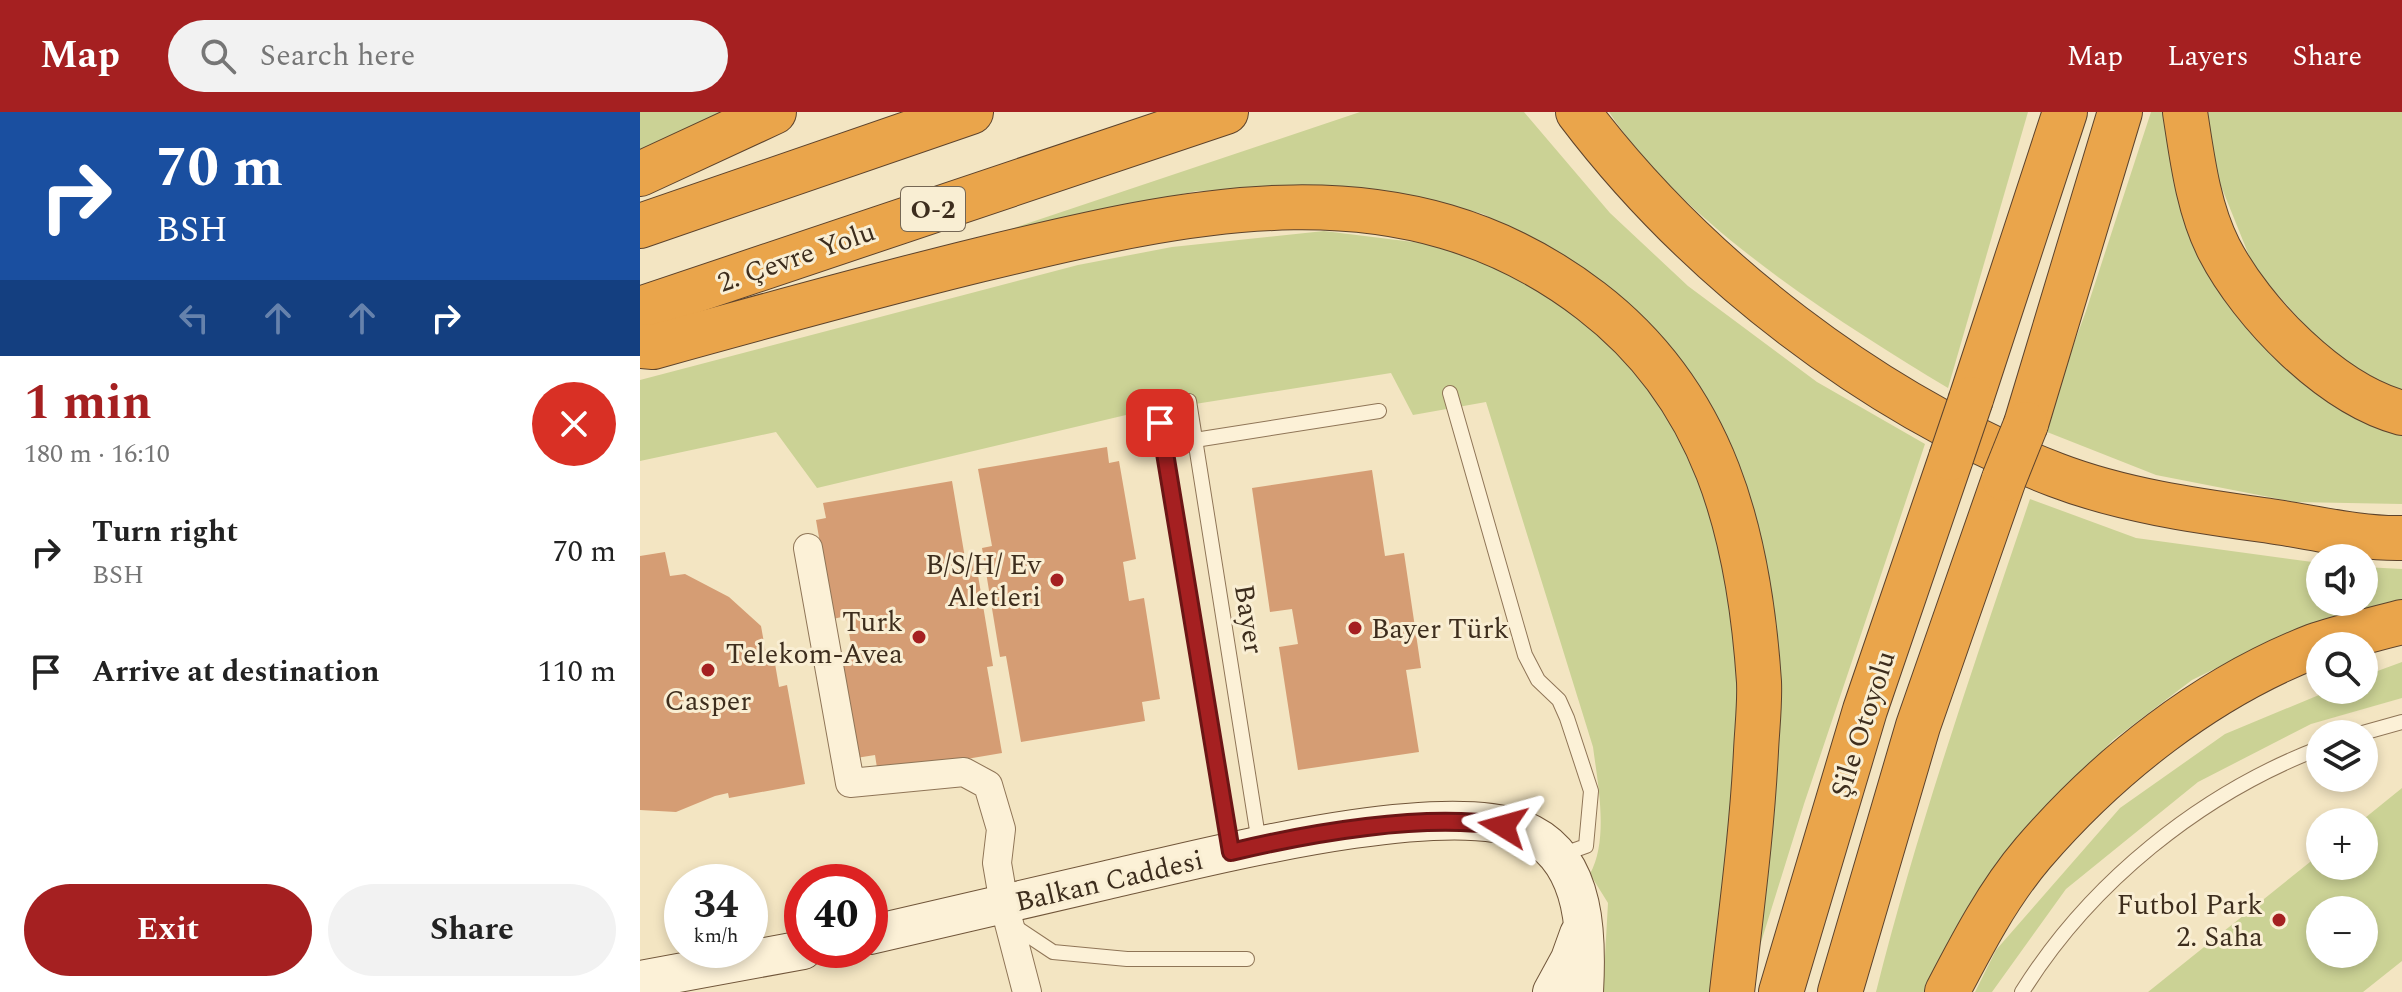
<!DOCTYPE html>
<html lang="en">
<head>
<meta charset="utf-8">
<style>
  body { margin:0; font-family:Spectral,serif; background:#f2f2f2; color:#222; height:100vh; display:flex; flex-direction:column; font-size:30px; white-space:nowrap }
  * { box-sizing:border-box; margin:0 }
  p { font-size:26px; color:#767676 }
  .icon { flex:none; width:44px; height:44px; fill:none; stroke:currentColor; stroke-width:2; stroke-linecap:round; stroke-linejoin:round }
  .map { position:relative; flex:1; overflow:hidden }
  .details { display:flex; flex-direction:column; background:#fff; width:640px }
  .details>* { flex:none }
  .top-card { background:#1a4fa0; color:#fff; overflow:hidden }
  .tools { position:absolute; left:1666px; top:432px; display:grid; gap:16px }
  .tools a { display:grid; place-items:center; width:72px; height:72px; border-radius:50%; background:#fff; box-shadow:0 4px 12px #0003; font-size:40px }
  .speed { position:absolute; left:24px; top:752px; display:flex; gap:16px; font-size:40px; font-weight:700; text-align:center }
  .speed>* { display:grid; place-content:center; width:104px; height:104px; border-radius:50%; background:#fff; box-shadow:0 4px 12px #0003; line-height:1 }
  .speed small { font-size:20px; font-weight:400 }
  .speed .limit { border:12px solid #d22; background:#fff; color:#111 }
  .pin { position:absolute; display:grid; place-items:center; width:68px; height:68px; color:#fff; margin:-34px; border-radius:16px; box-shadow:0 4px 12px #0006 }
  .me { position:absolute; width:88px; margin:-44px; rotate:278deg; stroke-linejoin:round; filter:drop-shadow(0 0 6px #0008) }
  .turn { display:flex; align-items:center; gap:28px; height:168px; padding:0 24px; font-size:36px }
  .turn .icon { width:104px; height:104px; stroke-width:2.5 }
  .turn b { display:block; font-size:56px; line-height:68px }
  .lanes { display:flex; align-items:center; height:76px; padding:0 24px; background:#0003; justify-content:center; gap:40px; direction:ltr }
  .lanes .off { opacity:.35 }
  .round { display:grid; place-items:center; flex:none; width:84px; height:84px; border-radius:42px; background:#f2f2f2 }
  .head { display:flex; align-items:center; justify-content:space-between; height:136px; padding:0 24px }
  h1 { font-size:48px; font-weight:700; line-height:60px; color:#a52021 }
  .action { display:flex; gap:16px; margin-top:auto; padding:16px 24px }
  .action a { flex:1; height:92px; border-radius:48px; background:#a52021; color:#fff; font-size:32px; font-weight:700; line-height:92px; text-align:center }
  .action a+a { background:#f2f2f2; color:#222 }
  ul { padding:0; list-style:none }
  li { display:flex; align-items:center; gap:24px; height:120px; padding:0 24px }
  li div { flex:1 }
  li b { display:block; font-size:30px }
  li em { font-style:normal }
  header { display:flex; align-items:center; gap:48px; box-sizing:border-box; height:112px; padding:0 40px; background:#a52021; color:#fff }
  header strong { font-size:38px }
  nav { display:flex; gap:44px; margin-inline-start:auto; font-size:28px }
  .search { width:560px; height:72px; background:#f2f2f2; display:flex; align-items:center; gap:20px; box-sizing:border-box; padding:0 28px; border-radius:44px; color:#767676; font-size:30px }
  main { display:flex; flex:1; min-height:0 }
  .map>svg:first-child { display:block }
  .green { fill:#cbd295; fill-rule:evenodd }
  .building { fill:#d59d74 }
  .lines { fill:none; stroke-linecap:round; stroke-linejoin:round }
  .lane-casing { stroke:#8f7557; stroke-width:16 }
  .street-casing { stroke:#8f7557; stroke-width:30 }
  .secondary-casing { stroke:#71563a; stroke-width:40 }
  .highway-casing { stroke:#5d432c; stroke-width:46 }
  .lane { stroke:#fcf1d7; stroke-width:14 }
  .street { stroke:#fcf1d7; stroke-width:28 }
  .secondary { stroke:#fcf1d7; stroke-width:38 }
  .highway { stroke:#eaa54b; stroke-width:44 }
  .highway-bridge-casing { stroke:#5d432c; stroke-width:46; stroke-linecap:butt }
  .highway-bridge { stroke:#eaa54b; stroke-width:44 }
  .route-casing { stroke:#6b1515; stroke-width:20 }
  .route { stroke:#a52021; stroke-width:14 }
  .poi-dot { fill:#a52021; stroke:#f9eed3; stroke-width:3 }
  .labels { text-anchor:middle; stroke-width:6; stroke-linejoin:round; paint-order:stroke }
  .shield { fill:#f9eed3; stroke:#756754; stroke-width:2 }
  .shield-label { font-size:26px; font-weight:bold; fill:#3d2d1d }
  .street-label { font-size:28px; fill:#3d2d1d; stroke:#f9eed3 }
  .poi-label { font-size:28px; fill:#3d2d1d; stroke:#f9eed3; text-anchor:end }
</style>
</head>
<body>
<header>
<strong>Map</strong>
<div class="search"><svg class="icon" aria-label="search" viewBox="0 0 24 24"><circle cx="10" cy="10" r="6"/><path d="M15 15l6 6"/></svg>Search here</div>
<nav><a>Map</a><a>Layers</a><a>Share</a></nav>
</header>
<main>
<section class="details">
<div class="top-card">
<div class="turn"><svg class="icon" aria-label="right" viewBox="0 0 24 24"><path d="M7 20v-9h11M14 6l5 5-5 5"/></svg><div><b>70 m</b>BSH</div></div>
<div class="lanes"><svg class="icon off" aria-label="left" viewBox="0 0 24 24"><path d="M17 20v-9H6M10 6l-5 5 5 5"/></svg><svg class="icon off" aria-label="ahead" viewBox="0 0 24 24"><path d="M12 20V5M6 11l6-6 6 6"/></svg><svg class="icon off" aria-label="ahead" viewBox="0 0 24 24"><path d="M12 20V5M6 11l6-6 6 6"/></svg><svg class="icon" aria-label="right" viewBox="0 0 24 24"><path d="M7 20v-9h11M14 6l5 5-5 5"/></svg></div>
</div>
<div class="head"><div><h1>1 min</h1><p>180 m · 16:10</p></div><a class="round" style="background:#d93025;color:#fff"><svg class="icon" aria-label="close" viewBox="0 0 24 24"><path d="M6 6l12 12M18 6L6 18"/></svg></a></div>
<ul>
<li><svg class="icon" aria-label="right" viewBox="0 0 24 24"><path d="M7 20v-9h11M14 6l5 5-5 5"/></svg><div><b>Turn right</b><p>BSH</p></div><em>70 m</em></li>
<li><svg class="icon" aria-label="arrive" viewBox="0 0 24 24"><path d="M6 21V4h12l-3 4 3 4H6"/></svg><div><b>Arrive at destination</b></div><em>110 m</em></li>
</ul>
<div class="action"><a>Exit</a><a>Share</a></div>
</section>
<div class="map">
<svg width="1762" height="880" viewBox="0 0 1762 880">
  <rect width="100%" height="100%" fill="#f3e5c2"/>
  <g class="green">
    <path d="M0 0H99L0 42Z"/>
    <path d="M720 0H884L970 101 1048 174 1177 270 1285 332 1164 692 1118 840 1134 553 1013 216 941 154 843 102 775 84 694 76 557 79 368 118Z"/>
    <path d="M969 0H1388L1308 276C1194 207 1043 112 969 0Z"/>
    <path d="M1511 0H1527L1537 81 1550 127 1581 178 1762 319V392L1654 390 1516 363 1402 318 1446 199Z"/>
    <path d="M1568 0H1762V282L1687 238 1614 156 1575 59Z"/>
    <path d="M684 119 822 136 941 198 1045 313 1090 442 1106 568 1078 880H963L968 791 950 762C969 727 958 673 953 635L846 290 773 303 751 261 486 303 177 376 136 320 0 349V268L438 153 532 135Z"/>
    <path d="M1390 387 1496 426 1680 451V490H1724V455L1762 457V488L1643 523 1552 568 1473 628 1384 720 1321 810 1285 880H1236C1278 713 1335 550 1390 387Z"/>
    <path d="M1762 550V586L1671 612 1558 670 1426 777 1352 880H1335L1356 838 1480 696 1585 622 1691 578H1724V564Z"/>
    <path d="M1762 676V849L1723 880H1508L1680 742V754H1724V710H1720ZM1680 798H1724V842H1680Z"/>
  </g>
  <g class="building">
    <path d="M467 335 469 351 479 349 496 447 483 450 489 489 504 486 520 587 502 590 505 609 381 630 366 544 360 545 342 436 352 434 338 357Z"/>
    <path d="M732 358 745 444 764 441 781 556 766 558 779 640 658 658 639 535 658 532 652 497 630 500 612 376Z"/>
    <path d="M312 369 325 446 335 445 353 554 347 555 362 641 238 662 235 643 216 646 199 546 213 543 206 504 193 507 176 408 186 406 183 391Z"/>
    <path d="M25 440 30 464 45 462 89 485 121 514 126 542 133 540 139 575 147 573 165 672 89 686 88 681 75 684 36 700 0 698V444Z"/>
  </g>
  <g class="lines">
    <g class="lane-casing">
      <g id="lane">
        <path d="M810 281 885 543 898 568 919 588 927 606 951 679 946 734 918 744"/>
        <path d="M549 289 619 731"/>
        <path d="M520 311 591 740"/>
        <path d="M555 328 739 299"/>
        <path d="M1719 622 1762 610"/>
        <path d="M371 812 413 840 487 847H607"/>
        <path d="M1382 880C1450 771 1560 682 1680 636"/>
      </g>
    </g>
    <g class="street-casing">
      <path id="street" d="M168 436 210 671 324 660 348 673 361 717 357 751 364 792 387 880"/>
    </g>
    <g class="secondary-casing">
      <g id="secondary">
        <path d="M230 823C309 805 388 786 467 768 557 748 812 680 891 722 947 751 947 826 944 880"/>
        <path d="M0 868 163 838"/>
        <path d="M912 880 930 847 939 822"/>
      </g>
    </g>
    <g class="highway-casing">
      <g id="highway">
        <path d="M938 0C1056 156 1234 293 1416 363 1484 389 1559 399 1630 409 1672 415 1719 427 1762 426"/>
        <path d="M1545 0C1552 45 1558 96 1579 137 1612 201 1691 282 1762 301"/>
        <path d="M0 62 134 0"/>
        <path d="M0 114 331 0"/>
        <path d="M0 197 586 0"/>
        <path d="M0 234 13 235C121 205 229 175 339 148 549 97 764 45 951 189 1075 284 1109 421 1119 570 1120 593 1117 617 1116 639 1112 720 1101 800 1092 880"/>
        <path d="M1331 287 1425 0"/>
        <path d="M1386 312 1480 0"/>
        <path d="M1141 880 1225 598 1311 346"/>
        <path d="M1200 880 1278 614 1364 367"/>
        <path d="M1307 880C1332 832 1358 782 1393 741 1468 654 1566 576 1674 534 1702 524 1733 518 1762 510"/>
      </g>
    </g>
    <use href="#lane" class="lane"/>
    <use href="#street" class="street"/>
    <use href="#secondary" class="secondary"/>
    <use href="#highway" class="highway"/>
    <g class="highway-bridge-casing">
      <g id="highway-bridge">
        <path d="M1311 346 1331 287"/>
        <path d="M1364 367 1386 312"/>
      </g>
    </g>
    <use href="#highway-bridge" class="highway-bridge"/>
  </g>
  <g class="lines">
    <g class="route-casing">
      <path id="route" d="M520 311 591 740C670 721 783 701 863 714"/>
    </g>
    <use href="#route" class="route"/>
  </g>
  <g class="poi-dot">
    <circle cx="417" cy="468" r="8"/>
    <circle cx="715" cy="516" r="8"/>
    <circle cx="279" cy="525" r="8"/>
    <circle cx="68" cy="558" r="8"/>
    <circle cx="1639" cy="808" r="8"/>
  </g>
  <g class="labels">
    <rect class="shield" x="261" y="75" width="64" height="44" rx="6"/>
    <g class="shield-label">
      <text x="293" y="106">O-2</text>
    </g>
    <g class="street-label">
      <text transform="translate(156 144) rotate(-19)" y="10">2. Çevre Yolu</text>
      <text transform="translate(610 507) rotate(81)" y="10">Bayer</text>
      <text transform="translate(1222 612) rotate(-72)" y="10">Şile Otoyolu</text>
      <text transform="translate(469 768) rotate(-13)" y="10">Balkan Caddesi</text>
    </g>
    <g class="poi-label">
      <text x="401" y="462">B/S/H/ Ev<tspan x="401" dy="32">Aletleri</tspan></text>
      <text x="263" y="519">Turk<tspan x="263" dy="32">Telekom-Avea</tspan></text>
      <text x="731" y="526" text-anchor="start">Bayer Türk</text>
      <text x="68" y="598" text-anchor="middle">Casper</text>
      <text x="1623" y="802">Futbol Park<tspan x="1623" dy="32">2. Saha</tspan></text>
    </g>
  </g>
</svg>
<div class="tools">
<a><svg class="icon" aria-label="sound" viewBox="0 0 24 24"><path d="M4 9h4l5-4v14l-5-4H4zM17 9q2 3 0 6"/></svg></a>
<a><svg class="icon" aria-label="search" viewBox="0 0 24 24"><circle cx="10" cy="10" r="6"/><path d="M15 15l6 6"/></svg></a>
<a><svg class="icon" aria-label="layers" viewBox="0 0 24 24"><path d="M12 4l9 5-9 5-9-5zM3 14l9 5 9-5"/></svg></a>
<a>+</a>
<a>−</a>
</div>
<div class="speed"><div>34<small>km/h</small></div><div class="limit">40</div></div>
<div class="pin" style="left:520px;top:311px;background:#d93025"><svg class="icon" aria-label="arrive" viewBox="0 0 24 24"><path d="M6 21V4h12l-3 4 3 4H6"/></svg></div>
<svg class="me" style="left:863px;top:714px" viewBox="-20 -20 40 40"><path d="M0-17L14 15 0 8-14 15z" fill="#a52021" stroke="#fff" stroke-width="4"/></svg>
</div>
</main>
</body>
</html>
